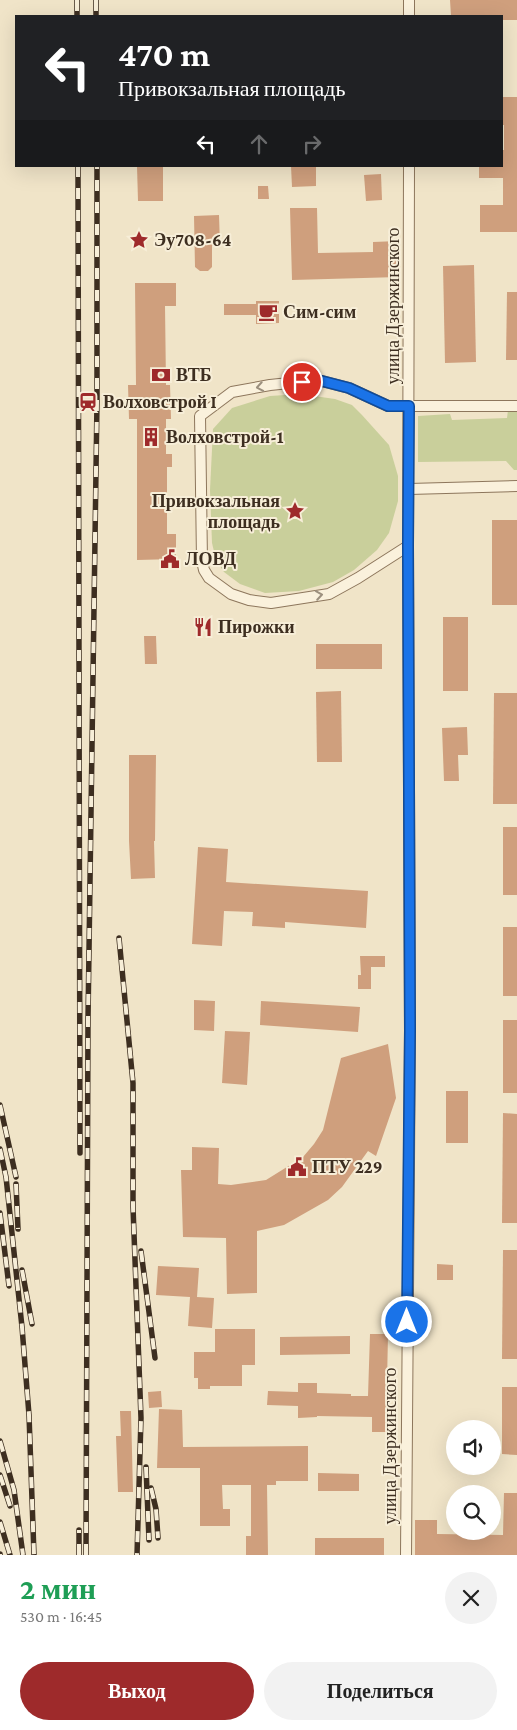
<!DOCTYPE html>
<html lang="ru">
<head>
<meta charset="utf-8">
<style>
  body { margin:0; font-family:"Crimson Pro",serif; background:#f2f2f2; color:#222; height:100vh; display:flex; flex-direction:column; font-size:19px; white-space:nowrap }
  * { box-sizing:border-box; margin:0 }
  p { font-size:16px; color:#767676 }
  .icon { flex:none; width:28px; height:28px; fill:none; stroke:currentColor; stroke-width:2; stroke-linecap:round; stroke-linejoin:round }
  .map { position:relative; height:1555px; overflow:hidden }
  .drawer { display:flex; flex-direction:column; background:#fff; flex:1 }
  .drawer>* { flex:none }
  .banner { position:absolute; left:15px; top:15px; width:488px; height:152px; border-radius:0px; box-shadow:0 5px 20px #0002; background:#202124; color:#fff; overflow:hidden }
  .tools { position:absolute; left:446px; top:1420px; display:grid; gap:10px }
  .tools a { display:grid; place-items:center; width:55px; height:55px; border-radius:50%; background:#fff; box-shadow:0 5px 20px #0002; font-size:25px }
  .pin { position:absolute; display:grid; place-items:center; width:42px; height:42px; color:#fff; margin:-21px; border:2px solid #fff; border-radius:50%; box-shadow:0 1px 5px #0007 }
  .me { position:absolute; width:55px; margin:-28px; rotate:0deg; stroke-linejoin:round; filter:drop-shadow(0 0 4px #0008) }
  .turn { display:flex; align-items:center; gap:18px; height:105px; padding:0 20px; font-size:22px }
  .turn .icon { width:65px; height:65px; stroke-width:2.5 }
  .turn b { display:block; font-size:35px; line-height:42px }
  .lanes { display:flex; align-items:center; height:48px; padding:0 20px; background:#0003; justify-content:center; gap:25px; direction:ltr }
  .lanes .off { opacity:.35 }
  .round { display:grid; place-items:center; flex:none; width:52px; height:52px; border-radius:26px; background:#f2f2f2 }
  .head { display:flex; align-items:center; justify-content:space-between; height:85px; padding:0 20px }
  h1 { font-size:30px; font-weight:700; line-height:38px; color:#1e9e55 }
  .action { display:flex; gap:10px; margin-top:auto; padding:10px 20px }
  .action a { flex:1; height:58px; border-radius:30px; background:#9e2a2b; color:#fff; font-size:20px; font-weight:700; line-height:58px; text-align:center }
  .action a+a { background:#f2f2f2; color:#222 }
  .map>svg:first-child { display:block }
  .green { fill:#c9cf9b }
  .building { fill:#cf9f7d }
  .lines { fill:none; stroke-linecap:round; stroke-linejoin:round }
  .minor-casing { stroke:#8d765c; stroke-width:12 }
  .minor { stroke:#faf1dc; stroke-width:10 }
  .rail-casing { stroke:#3d2e20; stroke-width:5.5 }
  .rail { stroke:#f7eed8; stroke-width:4; stroke-dasharray:11; stroke-linecap:butt }
  .oneway { stroke:#9c907e }
  .route-casing { stroke:#114b97; stroke-width:12 }
  .route { stroke:#1a73e8; stroke-width:9 }
  .labels { text-anchor:middle; stroke-width:4; stroke-linejoin:round; paint-order:stroke }
  .poi-label { font-size:18px; font-weight:bold; fill:#3d2e20; stroke:#f7eed8; text-anchor:start }
  .street-label { font-size:18px; fill:#3d2e20; stroke:#f7eed8 }
</style>
</head>
<body>
<div class="map">
<svg width="517" height="1555" viewBox="0 0 517 1555">
  <rect width="100%" height="100%" fill="#f0e4c8"/>
  <g class="green">
    <path d="M300 394 335 399 352 405 362 415 389 445 398 476V501L389 533 377 550 354 570 333 582 299 591 265 593 240 584 224 572 216 560 212 543 210 490 213 429 232 408 270 396Z"/>
    <path d="M508 410 517 411V470H514L506 461 418 462V416L450 414 452 420 507 418Z"/>
  </g>
  <g class="building">
    <path d="M450 0H517V20H501V16H451Z"/>
    <path d="M501 97H517V232H480V205H503V178H479V166H501V150H504V125H501Z"/>
    <path d="M137 166H163V201H138Z"/>
    <path d="M291 166H316V186L292 187Z"/>
    <path d="M381 174 382 200 366 201 364 175Z"/>
    <path d="M258 186H268L269 199H258Z"/>
    <path d="M290 208H317L318 253 373 252V242L398 241 399 277 292 280Z"/>
    <path d="M219 215 220 245 212 246V267L208 271H200L195 267 194 216Z"/>
    <path d="M474 265 476 362 445 363 443 266Z"/>
    <path d="M135 283H176V306H165L166 385H170L171 419H166V454H172V467H167V534H176V559L137 560V419H129L128 385H136Z"/>
    <path d="M507 292H517V360H506Z"/>
    <path d="M256 301H279V323L256 324V315H224V304H256Z"/>
    <rect x="492" y="520" width="25" height="85"/>
    <rect x="443" y="617" width="25" height="74"/>
    <path d="M144 636H156L157 664H145Z"/>
    <rect x="316" y="644" width="66" height="25"/>
    <path d="M341 691 342 762H317L316 692Z"/>
    <path d="M494 693H517V804H493Z"/>
    <path d="M467 727 468 755H458L459 781H444L442 728Z"/>
    <path d="M129 755H156L155 841H154L155 878 131 879 129 841Z"/>
    <rect x="503" y="827" width="14" height="68"/>
    <path d="M198 847 228 849 226 882 368 891 366 928 285 922V928L252 926 253 912 224 911 222 946 192 944Z"/>
    <rect x="503" y="927" width="14" height="69"/>
    <path d="M360 956H385V967H371V989H358V975H361Z"/>
    <path d="M194 1000 215 1001 214 1031 194 1030Z"/>
    <path d="M261 1001 360 1007 358 1032 260 1025Z"/>
    <rect x="503" y="1020" width="14" height="73"/>
    <path d="M225 1031 250 1032 247 1085 222 1083Z"/>
    <path d="M388 1044 396 1098 376 1156 368 1151 342 1187 328 1200 284 1225 257 1231V1293L227 1294 226 1238 183 1237 181 1170H192V1147L219 1148 218 1184 231 1185 266 1180 303 1157 314 1144 323 1130 341 1058Z"/>
    <rect x="446" y="1091" width="22" height="52"/>
    <path d="M503 1113 517 1114V1223H502Z"/>
    <path d="M503 1250H517V1359H502Z"/>
    <path d="M437 1264 453 1265V1280H437Z"/>
    <path d="M158 1266 199 1268 197 1297 214 1298 212 1328 188 1326 190 1297 156 1295Z"/>
    <path d="M215 1329H255V1365H242V1386H210V1389H198V1378H194V1352H215Z"/>
    <path d="M370 1334H388L386 1432H372V1417L317 1416V1417L298 1418V1406L267 1405 268 1391 298 1392V1383H317V1393L351 1394V1396H368Z"/>
    <path d="M350 1336V1354L280 1355V1337Z"/>
    <path d="M502 1387H517V1455L502 1454Z"/>
    <path d="M161 1391 162 1407 149 1408 148 1392Z"/>
    <path d="M159 1409 182 1410 183 1447 308 1446V1481H276V1485H267L268 1555H246V1536H251V1485H222L223 1509H230V1526H200V1468H157Z"/>
    <path d="M120 1411H131L133 1492H118L116 1436H121Z"/>
    <path d="M318 1473 359 1474V1491H318Z"/>
    <path d="M504 1493H517V1555H415V1520H437V1534L503 1535Z"/>
    <rect x="315" y="1538" width="69" height="17"/>
  </g>
  <g class="lines">
    <g class="minor-casing">
      <g id="minor">
        <path d="M409 0V16"/>
        <path d="M409 489 517 486"/>
        <path d="M408 546 358 578 329 594 271 603 249 600 231 594 209 578 204 570 202 561 200 416 232 392 270 385 318 380 349 388 388 406H517"/>
        <path d="M406 1555 410 1030 408 546 409 166"/>
      </g>
    </g>
    <use href="#minor" class="minor"/>
    <g class="rail-casing">
      <g id="rail">
        <path d="M77 0V16"/>
        <path d="M96 0V16"/>
        <path d="M78 166 80 1153"/>
        <path d="M119 938 133 1083V1207L141 1418 137 1555"/>
        <path d="M0 1105 16 1177"/>
        <path d="M0 1149 6 1177 22 1327 29 1415 34 1555"/>
        <path d="M16 1184 18 1229"/>
        <path d="M0 1213 9 1286"/>
        <path d="M141 1251 155 1358"/>
        <path d="M22 1270 32 1324"/>
        <path d="M0 1441 14 1490 23 1555"/>
        <path d="M146 1467 149 1540"/>
        <path d="M0 1475 10 1506"/>
        <path d="M151 1488 156 1509 158 1538"/>
        <path d="M0 1522 10 1555"/>
        <path d="M0 1554V1555"/>
        <path d="M79 1555V1530"/>
        <path d="M86 1555 88 1019 97 402V166"/>
      </g>
    </g>
    <use href="#rail" class="rail"/>
  </g>
  <defs><path id="oneway-chevron" d="M-2-3.5L2.5 0L-2 3.5" fill="none" stroke-width="1.6" stroke-linecap="round" stroke-linejoin="round" transform="scale(1.25)"/></defs>
  <g class="oneway">
    <use href="#oneway-chevron" transform="translate(260 387) rotate(170)"/>
    <use href="#oneway-chevron" transform="translate(319 595) rotate(-9)"/>
  </g>
  <g class="lines">
    <g class="route-casing">
      <path id="route" d="M302 382 318 380 349 388 388 406H409L408 546 410 1030 407 1322"/>
    </g>
    <use href="#route" class="route"/>
  </g>
  <defs>
    <g id="sight-bare" transform="scale(1.5)"><path d="M0-6L1.8-2.2L6-1.7L2.9 1.2L3.7 5.4L0 3.3L-3.7 5.4L-2.9 1.2L-6-1.7L-1.8-2.2Z" fill="#9e2a2b" stroke="#f7eed8" stroke-width="2.5" paint-order="stroke"/></g>
    <g id="cafe-bare" transform="scale(1.5)"><path d="M-5.5-4.5H6V0H3Q3 3.5 0 3.5H-2.5Q-5.5 3.5-5.5 0ZM3-3.2v2h1.7v-2ZM-6 4.5H4V6H-6Z" fill="#9e2a2b" stroke="#f7eed8" stroke-width="2.5" paint-order="stroke"/></g>
    <g id="bank-bare" transform="scale(1.5)"><path d="M-6-4H6V4H-6ZM0-2.3a2.3 2.3 0 1 0 0 4.6a2.3 2.3 0 1 0 0-4.6Z" fill="#9e2a2b" stroke="#f7eed8" stroke-width="2.5" paint-order="stroke"/></g>
    <g id="station-bare" transform="scale(1.5)"><path d="M-3-6H3Q5-6 5-4V2Q5 4 3 4L4.5 6H3L1.5 4h-3L-3 6H-4.5L-3 4Q-5 4-5 2V-4Q-5-6-3-6ZM-3.5-4v3h7v-3ZM-3.5 1v1.5H-2V1ZM2 1v1.5H3.5V1Z" fill="#9e2a2b" stroke="#f7eed8" stroke-width="2.5" paint-order="stroke"/></g>
    <g id="building-bare" transform="scale(1.5)"><path d="M-4-6H4V6H1V3H-1V6H-4ZM-2.5-4.3h1.7v1.8h-1.7ZM.8-4.3h1.7v1.8H.8ZM-2.5-1h1.7V.8h-1.7ZM.8-1h1.7V.8H.8Z" fill="#9e2a2b" stroke="#f7eed8" stroke-width="2.5" paint-order="stroke"/></g>
    <g id="civic-bare" transform="scale(1.5)"><path d="M-.6-6.5H3V-4.5H.6V-3L4-1V1h2V6H-6V1h2V-1L-.6-3ZM-1.2 2.5V6h2.4V2.5Z" fill="#9e2a2b" stroke="#f7eed8" stroke-width="2.5" paint-order="stroke"/></g>
    <g id="restaurant-bare" transform="scale(1.5)"><path d="M-5-6h1v4h1v-4h1v4h1v-4h1v5L-1.5 .5V6h-2V.5L-5-1ZM5-6V6H3V1.5H1.5Q1.5-4 5-6Z" fill="#9e2a2b" stroke="#f7eed8" stroke-width="2.5" paint-order="stroke"/></g>
  </defs>
  <g fill-rule="evenodd">
    <use href="#sight-bare" x="139" y="240"/>
    <use href="#cafe-bare" x="268" y="312"/>
    <use href="#bank-bare" x="161" y="375"/>
    <use href="#station-bare" x="88" y="402"/>
    <use href="#building-bare" x="151" y="437"/>
    <use href="#sight-bare" x="295" y="511"/>
    <use href="#civic-bare" x="170" y="559"/>
    <use href="#restaurant-bare" x="203" y="627"/>
    <use href="#civic-bare" x="297" y="1167"/>
  </g>
  <g class="labels">
    <g class="poi-label">
      <text x="154" y="246">Эу708-64</text>
      <text x="283" y="318">Сим-сим</text>
      <text x="176" y="381">ВТБ</text>
      <text x="103" y="408">Волховстрой I</text>
      <text x="166" y="443">Волховстрой-1</text>
      <text x="280" y="507" text-anchor="end">Привокзальная<tspan x="280" dy="21">площадь</tspan></text>
      <text x="185" y="565">ЛОВД</text>
      <text x="218" y="633">Пирожки</text>
      <text x="312" y="1173">ПТУ 229</text>
    </g>
    <g class="street-label">
      <text transform="translate(393 306) rotate(-90)" y="6">улица Дзержинского</text>
      <text transform="translate(390 1446) rotate(-90)" y="6">улица Дзержинского</text>
    </g>
  </g>
</svg>
<div class="tools">
<a><svg class="icon" aria-label="sound" viewBox="0 0 24 24"><path d="M4 9h4l5-4v14l-5-4H4zM17 9q2 3 0 6"/></svg></a>
<a><svg class="icon" aria-label="search" viewBox="0 0 24 24"><circle cx="10" cy="10" r="6"/><path d="M15 15l6 6"/></svg></a>
</div>
<div class="pin" style="left:302px;top:382px;background:#d93025"><svg class="icon" aria-label="arrive" viewBox="0 0 24 24"><path d="M6 21V4h12l-3 4 3 4H6"/></svg></div>
<svg class="me" style="left:407px;top:1322px" viewBox="-20 -20 40 40"><circle r="17" fill="#1a73e8" stroke="#fff" stroke-width="3"/><path d="M0-11L8 9 0 5-8 9z" fill="#fff"/></svg>
<div class="banner">
<div class="turn"><svg class="icon" aria-label="left" viewBox="0 0 24 24"><path d="M17 20v-9H6M10 6l-5 5 5 5"/></svg><div><b>470 m</b>Привокзальная площадь</div></div>
<div class="lanes"><svg class="icon" aria-label="left" viewBox="0 0 24 24"><path d="M17 20v-9H6M10 6l-5 5 5 5"/></svg><svg class="icon off" aria-label="ahead" viewBox="0 0 24 24"><path d="M12 20V5M6 11l6-6 6 6"/></svg><svg class="icon off" aria-label="right" viewBox="0 0 24 24"><path d="M7 20v-9h11M14 6l5 5-5 5"/></svg></div>
</div>
</div>
<section class="drawer">
<div class="head"><div><h1>2 мин</h1><p>530 m · 16:45</p></div><a class="round"><svg class="icon" aria-label="close" viewBox="0 0 24 24"><path d="M6 6l12 12M18 6L6 18"/></svg></a></div>
<div class="action"><a>Выход</a><a>Поделиться</a></div>
</section>
</body>
</html>
